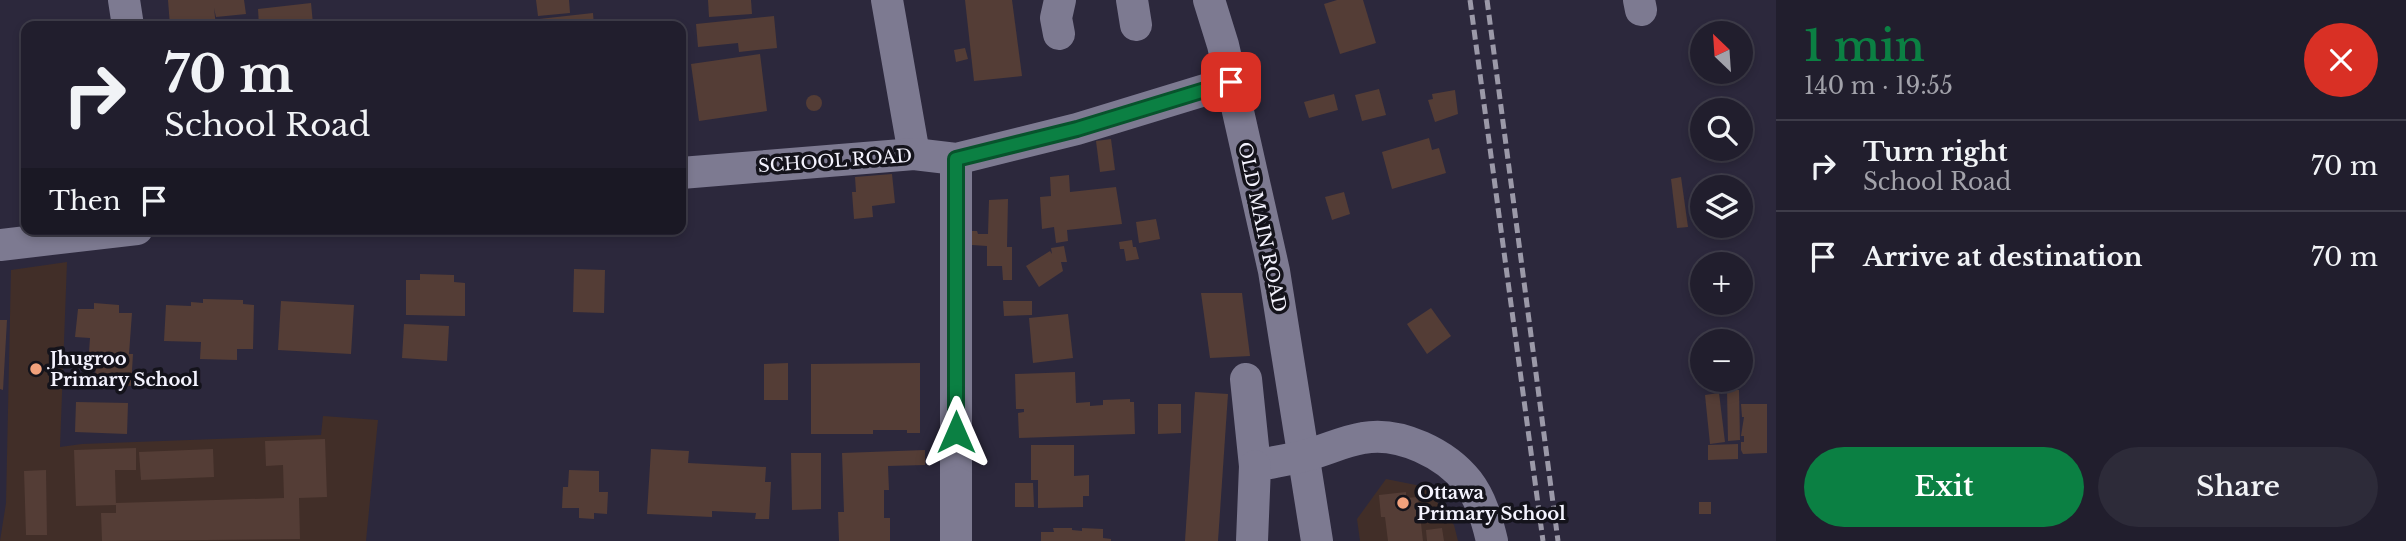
<!DOCTYPE html>
<html lang="en">
<head>
<meta charset="utf-8">
<style>
  body { margin:0; font-family:"Libre Baskerville",serif; background:#2d2b39; color:#f1f3f6; height:100vh; display:flex; flex-direction:column; font-size:26px; white-space:nowrap }
  * { box-sizing:border-box; margin:0 }
  p { font-size:23px; color:#a2a2aa }
  .icon { flex:none; width:38px; height:38px; fill:none; stroke:currentColor; stroke-width:2; stroke-linecap:round; stroke-linejoin:round }
  .map { position:relative; flex:1; overflow:hidden }
  .details { display:flex; flex-direction:column; background:#211e2d; width:630px }
  .details>* { flex:none }
  .guide { position:absolute; left:21px; top:21px; width:665px; height:214px; border-radius:14px; box-shadow:0 4px 10px #0003,0 0 0 2px #3e3c49; background:#211e2d; color:#f1f3f6; overflow:hidden }
  .needle { width:46px; rotate:335deg }
  .buttons { position:absolute; left:1690px; top:21px; display:grid; gap:14px }
  .buttons a { display:grid; place-items:center; width:63px; height:63px; border-radius:50%; background:#211e2d; box-shadow:0 4px 10px #0003,0 0 0 2px #3e3c49; font-size:35px }
  .pin { position:absolute; display:grid; place-items:center; width:60px; height:60px; color:#fff; margin:-30px; border-radius:14px; box-shadow:0 4px 10px #0006 }
  .me { position:absolute; width:77px; margin:-38px; rotate:0deg; stroke-linejoin:round; filter:drop-shadow(0 0 5px #0008) }
  .turn { display:flex; align-items:center; gap:24px; height:147px; padding:0 28px; font-size:32px }
  .turn .icon { width:91px; height:91px; stroke-width:2.5 }
  .turn b { display:block; font-size:49px; line-height:60px }
  .then { display:flex; align-items:center; height:66px; padding:0 28px; background:#0003; gap:14px; font-size:26px }
  .round { display:grid; place-items:center; flex:none; width:74px; height:74px; border-radius:37px; background:#2d2b39 }
  .headline { display:flex; align-items:center; justify-content:space-between; height:119px; padding:0 28px }
  h1 { font-size:42px; font-weight:600; line-height:52px; color:#0b8043 }
  .action { display:flex; gap:14px; margin-top:auto; padding:14px 28px }
  .action a { flex:1; height:80px; border-radius:42px; background:#0b8043; color:#fff; font-size:28px; font-weight:600; line-height:80px; text-align:center }
  .action a+a { background:#2d2b39; color:#f1f3f6 }
  ul { padding:0; list-style:none }
  li { display:flex; align-items:center; gap:21px; height:91px; padding:0 28px; border-top:2px solid #3e3c49 }
  li div { flex:1 }
  li b { display:block; font-size:26px }
  li em { font-style:normal }
  main { display:flex; flex:1; min-height:0 }
  .map>svg:first-child { display:block }
  .education { fill:#412e28 }
  .building { fill:#543d36 }
  .lines { fill:none; stroke-linecap:round; stroke-linejoin:round }
  .minor { stroke:#7d7a91; stroke-width:32 }
  .rail { stroke:#9b99a8; stroke-width:5; stroke-dasharray:10 5; stroke-linecap:butt }
  .route-casing { stroke:#07532c; stroke-width:18 }
  .route { stroke:#0b8043; stroke-width:12 }
  .poi-dot { fill:#f1a17c; stroke:#14131b; stroke-width:2.5 }
  .labels { text-anchor:middle; stroke-width:7; stroke-linejoin:round; paint-order:stroke }
  .street-label { font-size:18px; fill:#f4f3fe; stroke:#14131b }
  .poi-label { font-size:18px; font-weight:bold; fill:#f4f3fe; stroke:#14131b; text-anchor:start }
</style>
</head>
<body>
<main>
<div class="map">
<svg width="1776" height="541" viewBox="0 0 1776 541">
  <rect width="100%" height="100%" fill="#2c283c"/>
  <g class="education">
    <path d="M67 262 60 447 82 444 321 435 323 416 378 420 366 541H0L6 503 11 270Z"/>
    <path d="M1386 479 1426 487 1454 525 1458 541H1360L1357 519Z"/>
  </g>
  <g class="building">
    <path d="M168 0H244L246 14 216 17 214 8 216 26H170Z"/>
    <path d="M536 0H569L570 13 538 16Z"/>
    <path d="M708 0H751L752 14 709 17Z"/>
    <path d="M965 0H1012L1022 76 974 81Z"/>
    <path d="M1337 0H1363L1376 43 1340 54 1324 4Z"/>
    <path d="M311 3 313 24 259 26 258 9Z"/>
    <path d="M593 13 594 26H540L539 19Z"/>
    <path d="M774 16 777 48 739 52 738 43 698 47 696 24Z"/>
    <path d="M524 21 525 26H487V24Z"/>
    <path d="M965 48 968 59 956 62 954 50Z"/>
    <path d="M760 54 767 111 699 121 691 64Z"/>
    <path d="M1379 89 1386 115 1362 121 1355 95Z"/>
    <path d="M1455 90 1458 114 1435 122 1428 100 1433 99 1432 94Z"/>
    <path d="M1334 94 1338 110 1309 118 1304 102Z"/>
    <circle cx="814" cy="103" r="8"/>
    <path d="M1429 138 1432 150 1439 148 1446 173 1392 189 1382 152Z"/>
    <path d="M1111 139 1115 170 1100 172 1096 141Z"/>
    <path d="M892 174 895 203 872 206 873 217 854 219 852 192H856L855 177Z"/>
    <path d="M1069 175 1070 192 1116 187 1122 224 1067 230 1068 241 1056 243 1054 227 1042 229 1040 197 1051 196 1050 177Z"/>
    <path d="M1681 177 1688 227 1677 228 1671 179Z"/>
    <path d="M1344 192 1350 214 1332 220 1325 197Z"/>
    <path d="M1008 199 1007 247H1012V280H1003L1002 266H987V246L972 245V231H977L978 234H988L989 200Z"/>
    <path d="M1156 219 1160 239 1139 243 1136 222Z"/>
    <path d="M1132 240 1133 247H1136L1139 259 1126 261 1124 249H1120L1119 242Z"/>
    <path d="M1064 246 1067 262H1061L1063 271 1039 287 1026 266 1050 251 1052 254 1051 248Z"/>
    <path d="M574 269 605 270 604 313 573 312Z"/>
    <path d="M420 274 454 275V282L465 283V316L406 315V280H420Z"/>
    <path d="M1201 293H1242L1250 356 1210 358Z"/>
    <path d="M203 299 243 300V304L254 305 253 349H237V360L200 359 201 342 164 341 166 305 191 306V302L203 303Z"/>
    <path d="M281 301 354 305 351 354 278 350Z"/>
    <path d="M1003 301H1032V315L1004 316Z"/>
    <path d="M94 303 119 305V313H132L129 354H133L131 386 94 383 96 367H88L90 338 75 337 78 309H94Z"/>
    <path d="M1431 308 1451 336 1427 354 1407 324Z"/>
    <path d="M1068 314 1073 358 1033 363 1029 318Z"/>
    <path d="M0 320H7L3 390 0 389Z"/>
    <path d="M404 324 449 326 447 361 402 358Z"/>
    <path d="M788 363V400H764V364Z"/>
    <path d="M920 363V433H907V430H873V434H811V364Z"/>
    <path d="M1075 372 1076 403 1090 402V406L1103 405V400L1130 399V402H1134L1135 434 1019 438 1018 413 1024 412V409H1016L1015 374Z"/>
    <path d="M1727 390H1739L1740 440 1728 441Z"/>
    <path d="M1195 392 1228 394 1218 541H1185Z"/>
    <path d="M1719 393 1725 442 1710 444 1705 395Z"/>
    <path d="M76 402 128 403 127 434 75 432Z"/>
    <path d="M1158 404H1181V433L1158 434Z"/>
    <path d="M1741 404H1767V453L1743 454 1741 450V442H1744V436H1741L1744 417H1742Z"/>
    <path d="M325 439 327 497 299 498 300 539 102 541 101 513H116V503L284 498 283 465 266 466 265 441Z"/>
    <path d="M1738 444V459L1708 460V445Z"/>
    <path d="M1031 445H1074V476L1089 475V496H1083V507L1038 508V480H1031Z"/>
    <path d="M136 448V470H115L116 505 76 506 74 450Z"/>
    <path d="M213 449 214 477 141 480 139 452Z"/>
    <path d="M651 449 689 451 688 463 766 467 765 482H771L769 519H755L756 513 712 511V517L647 514Z"/>
    <path d="M925 450V465L888 466 889 490H884V518H890V541H839L838 512H844L842 453Z"/>
    <path d="M791 453H821V509L792 510Z"/>
    <path d="M46 470 47 535H26L24 471Z"/>
    <path d="M569 470 599 471V492H608L607 514 594 513V519L579 518V508H562L563 487H568Z"/>
    <path d="M1015 483H1033L1034 507H1015Z"/>
    <path d="M1406 492V498L1418 497 1423 541H1388L1385 517H1381L1379 495Z"/>
    <rect x="1699" y="502" width="12" height="12"/>
    <path d="M1053 528H1072V530L1082 531V528L1103 529V538L1111 539V541H1041V532H1054Z"/>
    <path d="M1442 528 1444 541H1427L1426 530Z"/>
  </g>
  <g class="lines">
    <g class="minor">
      <path d="M124 0 128 26"/>
      <path d="M887 0 914 154"/>
      <path d="M1132 0 1136 25"/>
      <path d="M1209 0 1223 45 1274 271 1317 541"/>
      <path d="M1639 0 1641 10"/>
      <path d="M1059 34 1056 18 1060 0"/>
      <path d="M681 173 914 154 956 159 1077 129 1231 82"/>
      <path d="M0 245 137 229"/>
      <path d="M1246 379 1255 466C1272 462 1290 460 1307 455 1326 450 1344 441 1363 438 1400 431 1446 454 1468 482 1481 499 1487 520 1492 541"/>
      <path d="M956 541V159"/>
      <path d="M1252 541 1255 466"/>
    </g>
    <g class="rail">
      <path d="M1470 0 1543 541"/>
      <path d="M1487 0 1558 541"/>
    </g>
  </g>
  <g class="lines">
    <g class="route-casing">
      <path id="route" d="M956 432V159L1077 129 1231 82"/>
    </g>
    <use href="#route" class="route"/>
  </g>
  <g class="poi-dot">
    <circle cx="36" cy="369" r="7"/>
    <circle cx="1403" cy="503" r="7"/>
  </g>
  <g class="labels">
    <g class="street-label">
      <text transform="translate(835 161) rotate(-4)" y="6">SCHOOL ROAD</text>
      <text transform="translate(1262 227) rotate(78)" y="6">OLD MAIN ROAD</text>
    </g>
    <g class="poi-label">
      <text x="50" y="365">Jhugroo<tspan x="50" dy="21">Primary School</tspan></text>
      <text x="1417" y="499">Ottawa<tspan x="1417" dy="21">Primary School</tspan></text>
    </g>
  </g>
</svg>
<div class="buttons">
<a><svg class="needle" viewBox="-14 -14 28 28"><path d="M0-13l5 13h-10z" fill="#e53935"/><path d="M0 13l5-13h-10z" fill="#a2a2aa"/></svg></a>
<a><svg class="icon" aria-label="search" viewBox="0 0 24 24"><circle cx="10" cy="10" r="6"/><path d="M15 15l6 6"/></svg></a>
<a><svg class="icon" aria-label="layers" viewBox="0 0 24 24"><path d="M12 4l9 5-9 5-9-5zM3 14l9 5 9-5"/></svg></a>
<a>+</a>
<a>−</a>
</div>
<div class="pin" style="left:1231px;top:82px;background:#d93025"><svg class="icon" aria-label="arrive" viewBox="0 0 24 24"><path d="M6 21V4h12l-3 4 3 4H6"/></svg></div>
<svg class="me" style="left:956px;top:432px" viewBox="-20 -20 40 40"><path d="M0-17L14 15 0 8-14 15z" fill="#0b8043" stroke="#fff" stroke-width="4"/></svg>
<div class="guide">
<div class="turn"><svg class="icon" aria-label="right" viewBox="0 0 24 24"><path d="M7 20v-9h11M14 6l5 5-5 5"/></svg><div><b>70 m</b>School Road</div></div>
<div class="then">Then<svg class="icon" aria-label="arrive" viewBox="0 0 24 24"><path d="M6 21V4h12l-3 4 3 4H6"/></svg></div>
</div>
</div>
<section class="details">
<div class="headline"><div><h1>1 min</h1><p>140 m · 19:55</p></div><a class="round" style="background:#d93025;color:#fff"><svg class="icon" aria-label="close" viewBox="0 0 24 24"><path d="M6 6l12 12M18 6L6 18"/></svg></a></div>
<ul>
<li><svg class="icon" aria-label="right" viewBox="0 0 24 24"><path d="M7 20v-9h11M14 6l5 5-5 5"/></svg><div><b>Turn right</b><p>School Road</p></div><em>70 m</em></li>
<li><svg class="icon" aria-label="arrive" viewBox="0 0 24 24"><path d="M6 21V4h12l-3 4 3 4H6"/></svg><div><b>Arrive at destination</b></div><em>70 m</em></li>
</ul>
<div class="action"><a>Exit</a><a>Share</a></div>
</section>
</main>
</body>
</html>
